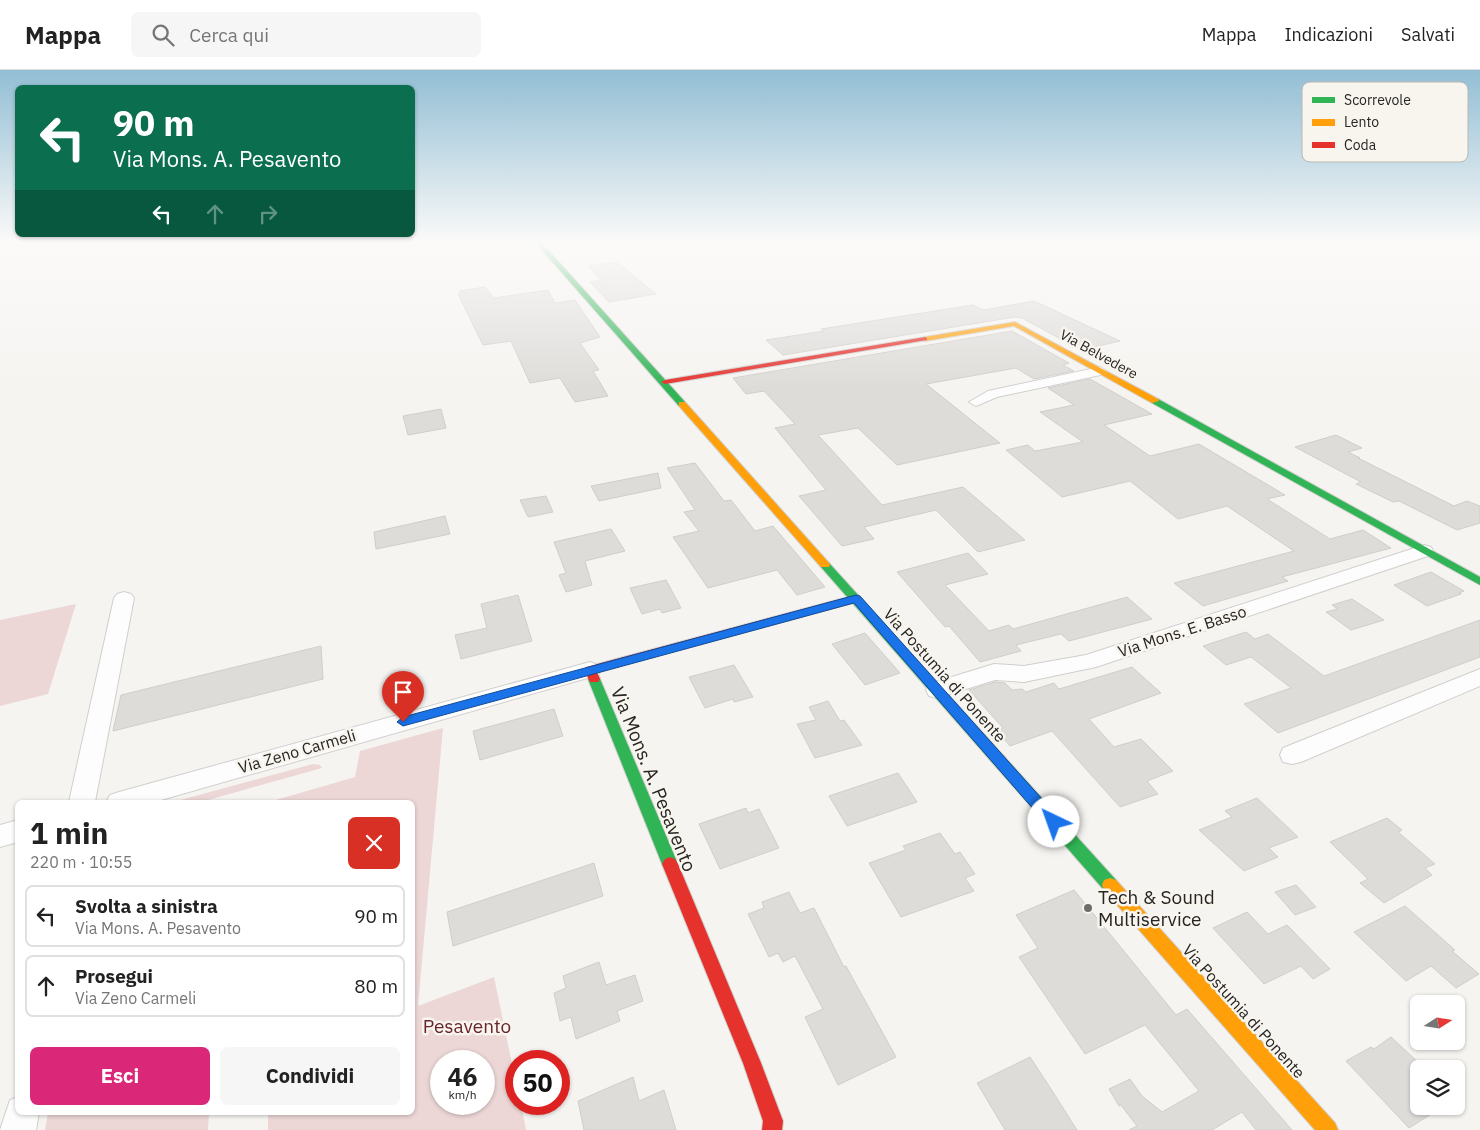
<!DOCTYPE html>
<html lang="it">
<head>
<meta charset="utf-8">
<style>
  body { margin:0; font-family:"IBM Plex Sans",sans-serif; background:#f6f6f6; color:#222; height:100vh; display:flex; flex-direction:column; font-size:19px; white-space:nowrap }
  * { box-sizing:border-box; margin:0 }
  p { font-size:16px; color:#767676 }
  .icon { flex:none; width:28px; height:28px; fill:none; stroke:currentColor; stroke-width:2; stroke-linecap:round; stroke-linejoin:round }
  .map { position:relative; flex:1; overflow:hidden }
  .panel { position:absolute; left:15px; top:730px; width:400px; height:315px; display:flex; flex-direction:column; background:#fff; border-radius:8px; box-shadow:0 1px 4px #0004 }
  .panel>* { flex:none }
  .guide { position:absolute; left:15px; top:15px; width:400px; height:152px; border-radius:8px; box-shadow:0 1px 4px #0004; background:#0b6e4f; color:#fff; overflow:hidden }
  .needle { width:32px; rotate:78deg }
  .buttons { position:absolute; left:1410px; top:925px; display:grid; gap:10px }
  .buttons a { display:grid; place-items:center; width:55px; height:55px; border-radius:8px; background:#fff; box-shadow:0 1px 4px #0004; font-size:25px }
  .speed { position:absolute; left:430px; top:980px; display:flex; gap:10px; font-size:25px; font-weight:700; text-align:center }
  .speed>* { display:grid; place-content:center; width:65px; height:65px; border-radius:50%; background:#fff; box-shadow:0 1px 4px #0004; line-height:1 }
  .speed small { font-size:12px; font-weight:400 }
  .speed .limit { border:8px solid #d22; background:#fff; color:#111 }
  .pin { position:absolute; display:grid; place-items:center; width:42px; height:42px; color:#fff; margin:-51px -21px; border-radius:50% 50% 50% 0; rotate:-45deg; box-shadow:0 0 5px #0007 }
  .pin .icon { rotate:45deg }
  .me { position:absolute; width:55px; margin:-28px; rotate:318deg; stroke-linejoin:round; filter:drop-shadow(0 0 4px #0008) }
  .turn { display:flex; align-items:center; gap:18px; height:105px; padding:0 15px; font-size:22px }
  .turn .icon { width:65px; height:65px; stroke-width:2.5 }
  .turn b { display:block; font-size:35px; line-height:42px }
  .lanes { display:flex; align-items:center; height:48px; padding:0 15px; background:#0003; justify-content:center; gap:25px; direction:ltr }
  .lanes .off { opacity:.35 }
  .round { display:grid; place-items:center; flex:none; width:52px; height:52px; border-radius:8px; background:#f6f6f6 }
  .headline { display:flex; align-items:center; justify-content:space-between; height:85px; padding:0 15px }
  h1 { font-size:30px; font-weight:700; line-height:38px }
  .primary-button { display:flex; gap:10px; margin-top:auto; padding:10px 15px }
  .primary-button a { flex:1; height:58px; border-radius:8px; background:#db2777; color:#fff; font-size:20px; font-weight:700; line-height:58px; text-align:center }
  .primary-button a+a { background:#f6f6f6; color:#222 }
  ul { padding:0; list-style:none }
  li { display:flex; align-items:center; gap:15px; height:62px; margin:0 10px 8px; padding:0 5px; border:2px solid #e0e0e0; border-radius:8px }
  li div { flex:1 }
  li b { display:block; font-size:19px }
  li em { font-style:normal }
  header { display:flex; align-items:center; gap:30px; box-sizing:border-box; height:70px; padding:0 25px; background:#fff; border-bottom:1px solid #e0e0e0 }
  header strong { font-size:24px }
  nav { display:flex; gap:28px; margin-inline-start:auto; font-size:18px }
  .search { width:350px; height:45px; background:#f6f6f6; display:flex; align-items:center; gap:12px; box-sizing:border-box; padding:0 18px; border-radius:8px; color:#767676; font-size:19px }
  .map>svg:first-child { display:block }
  .green { fill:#ecd7d6; fill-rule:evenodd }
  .building { fill:#dedcd9; stroke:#d0cecb }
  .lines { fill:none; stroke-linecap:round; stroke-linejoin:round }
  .street-casing { stroke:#d0cfcd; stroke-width:2 }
  .fast-casing { stroke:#d0cfcd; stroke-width:2 }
  .slow-casing { stroke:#d0cfcd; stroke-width:2 }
  .jam-casing { stroke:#d0cfcd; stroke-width:2 }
  .street { fill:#fefdfd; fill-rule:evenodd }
  .fast { fill:#30b455; fill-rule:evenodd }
  .slow { fill:#ff9f0a; fill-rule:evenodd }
  .jam { fill:#e5322d; fill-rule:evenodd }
  .route { fill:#1a73e8; stroke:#114b97 }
  .poi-dot { fill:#6f6d6b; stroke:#f8f5ef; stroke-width:2 }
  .labels { text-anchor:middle; stroke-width:5; stroke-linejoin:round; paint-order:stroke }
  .far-street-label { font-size:14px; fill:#262523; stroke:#f8f5ef }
  .street-label { font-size:16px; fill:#262523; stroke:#f8f5ef }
  .near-street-label { font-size:19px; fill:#262523; stroke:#f8f5ef }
  .near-poi-label { font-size:19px; fill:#262523; stroke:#f8f5ef; text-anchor:start }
  .near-park-label { font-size:19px; fill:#66262b; stroke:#f8f5ef }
  .key { fill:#f8f5ef; stroke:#b9b7b2; stroke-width:1 }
  .key-label { font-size:14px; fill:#262523 }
</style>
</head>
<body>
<header>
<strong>Mappa</strong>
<div class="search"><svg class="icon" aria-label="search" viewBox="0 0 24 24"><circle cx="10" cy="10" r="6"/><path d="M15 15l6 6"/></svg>Cerca qui</div>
<nav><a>Mappa</a><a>Indicazioni</a><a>Salvati</a></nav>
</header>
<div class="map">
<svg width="1480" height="1060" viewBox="0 0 1480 1060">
  <rect width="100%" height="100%" fill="#f6f4f1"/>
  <g class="green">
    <path d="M76 534 48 624 0 636V550Z"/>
    <path d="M443 658 418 936 494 907 516 1013V1034H521L526 1060H268V1043L412 1042V732H269L355 707 360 681ZM441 991H484V1034H441Z"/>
    <path d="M313 694 320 695 322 698 201 732H173Z"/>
    <path d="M48 1043V1042L209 1043 208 1060H45Z"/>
  </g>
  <g class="building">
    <path d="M617 192 656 224 609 232 590 212 601 210 588 196Z"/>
    <path d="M485 217 494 228 548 220 555 233 575 230 600 267 580 273 599 300 593 301 608 326 575 332 560 308 530 313 511 271 483 275 458 224 461 223 459 221Z"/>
    <path d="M1034 231 1120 271 1081 280 1022 248 1015 247 783 285 766 270 824 261 821 259 973 235 984 240Z"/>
    <path d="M1012 261 1069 293 1063 295 1074 301 1034 309 1016 298 926 314 1000 373 897 395 858 358 818 365 882 435 963 417 1025 470 978 482 936 440 864 457 874 469 842 476 799 426 826 420 775 358 795 354 764 321 746 324 733 308Z"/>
    <path d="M1090 309 1152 344 1104 355 1150 386 1199 374 1285 425 1267 429 1330 469 1363 460 1391 478 1282 507 1288 511 1203 536 1174 513 1294 481 1227 436 1178 449 1130 411 1062 427 1006 380 1028 375 1035 381 1083 372 1040 342 1074 335 1048 318Z"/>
    <path d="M441 339 446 358 408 365 403 346Z"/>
    <path d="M1336 365 1362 378 1348 382 1360 388H1358L1454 436 1467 431 1480 436V453L1457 460 1399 431 1393 432 1356 414 1361 412 1295 377Z"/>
    <path d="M695 393 724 431 731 430 755 461 773 456 825 517 797 525 777 500 708 518 673 467 699 461 684 442 695 440 667 398Z"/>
    <path d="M658 403 661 418 599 431 591 416Z"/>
    <path d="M546 426 553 442 528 447 520 430Z"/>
    <path d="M445 446 450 464 376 479 374 462Z"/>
    <path d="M611 459 625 481 585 491 592 515 566 522 559 505 566 503 554 472Z"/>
    <path d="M968 483 988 504 945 515 989 561 1009 555 1013 559 1127 527 1152 549 1069 571 1061 564 1016 575 1021 581 980 592 949 556 945 557 897 502Z"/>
    <path d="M1431 502 1464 521 1459 523 1461 524 1427 536 1394 515Z"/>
    <path d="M666 510 681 538 662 543 660 539 642 544 630 518Z"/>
    <path d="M518 525 532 571 461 589 455 565 487 558 481 534Z"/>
    <path d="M1352 529 1384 550 1351 560 1326 542 1338 539 1332 535Z"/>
    <path d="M1480 550V587L1278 663 1244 634 1291 618 1251 587 1226 595 1203 576 1246 562 1255 569 1268 564 1324 606Z"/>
    <path d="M865 563 900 603 865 615 832 574Z"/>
    <path d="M321 576 323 609 113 661 121 625Z"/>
    <path d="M734 595 753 627 734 632 733 629 705 638 689 607Z"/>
    <path d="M1132 597 1161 623 1089 649 1114 677 1141 669 1173 701 1147 711 1158 724 1120 737 1052 661 1010 676 996 660 1003 658 969 620 995 612 1005 613 1012 620 1022 619 1026 622 1054 613 1059 619Z"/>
    <path d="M828 631 840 651 844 650 862 675 815 688 797 654 816 650 809 637Z"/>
    <path d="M554 639 563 666 480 690 473 661Z"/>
    <path d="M898 703 917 732 847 756 829 726Z"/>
    <path d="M1257 728 1298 767 1269 778 1278 787 1244 801 1199 760 1232 747 1225 741Z"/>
    <path d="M746 738 748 743 759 739 779 778 720 799 699 754Z"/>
    <path d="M1387 748 1402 760 1398 762 1435 794 1425 798 1432 805 1384 833 1360 813 1368 809 1330 772Z"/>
    <path d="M940 763 955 784 960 782 975 804 965 808 974 821 901 847 869 793 906 780 903 776Z"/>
    <path d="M594 793 603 826 453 876 447 842Z"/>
    <path d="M1296 815 1316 837 1295 845 1275 822Z"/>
    <path d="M1074 820 1176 945 1187 939 1292 1060H1256L1242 1042 1212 1060H1129L1137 1056 1121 1035 1119 1036 1109 1019 1130 1009 1142 1026 1162 1042 1199 1021 1145 955 1085 984 1019 887 1038 878 1016 845Z"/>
    <path d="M789 822 800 843 814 838 844 897 846 896 896 987 838 1015 805 947 823 939 795 886 783 892 778 883 769 887 748 844 764 838 762 832Z"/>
    <path d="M1405 836 1455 880 1452 881 1479 904 1456 918 1431 896 1406 911 1354 862Z"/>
    <path d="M1247 842 1268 864 1287 855 1330 899 1313 909 1301 896 1264 914 1213 858Z"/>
    <path d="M599 892 606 915 635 905 643 931 617 941 620 951 576 969 571 947 560 951 554 923 566 918 563 906Z"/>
    <path d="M1391 967 1419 993V1036H1444L1409 1058 1346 991 1371 977 1374 979Z"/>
    <path d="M1030 987 1051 1019 1077 1060H1005L977 1013Z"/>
    <path d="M633 1007 639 1031 664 1020 676 1060H584L578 1031Z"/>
  </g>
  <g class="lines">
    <g class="street-casing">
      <g id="street">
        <path d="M1100 297 1107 301 1105 304 997 327 976 336 969 332 988 321Z"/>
        <path d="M1424 475 1431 477 1433 481 1431 485 1096 597 1024 612 995 610 937 628 929 626 926 620 929 614 994 594 1024 596 1086 585Z"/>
        <path d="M124 522 131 524 134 528 95 732H69L114 528 117 524Z"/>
        <path d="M590 592 598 595 601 600 598 605 154 732H106L110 725 119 722Z"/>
        <path d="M1480 599V616L1301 692 1292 694 1283 692 1280 685 1283 678Z"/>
        <path d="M18 750V772L0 777V755Z"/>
        <path d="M18 1027V1042H39L36 1060H0L10 1030Z"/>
      </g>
    </g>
    <g class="fast-casing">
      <g id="fast">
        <path d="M534 171H540L685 332V336H679Z"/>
        <path d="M1152 329H1158L1480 507V515L1152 333Z"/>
        <path d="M825 492 829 493 1116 810 1118 815 1116 820 1110 822 1104 820 821 497 820 495Z"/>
        <path d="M594 605 598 606 600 609 678 794 675 799 670 801 665 799 662 794 588 609 590 606Z"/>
      </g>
    </g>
    <g class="slow-casing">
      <g id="slow">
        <path d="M1015 252 1158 329 1159 331 1152 333 1014 256 925 271 921 269 925 267Z"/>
        <path d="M679 332H685L829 493 830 495 829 497H821L679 336Z"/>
        <path d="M1110 808 1116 810 1335 1053 1338 1060H1315L1104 820 1102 815 1104 810Z"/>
      </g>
    </g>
    <g class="jam-casing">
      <g id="jam">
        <path d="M925 267 927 268V270L665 314 661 312 665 310Z"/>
        <path d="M856 525 860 527 862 529 860 531 597 602 600 609 598 612H590L584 600 586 597 590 596Z"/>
        <path d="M670 787 675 789 678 794 761 993 783 1051 782 1060H762L763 1051 743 993 662 794 665 789Z"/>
      </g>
    </g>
    <use href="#street" class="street"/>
    <use href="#fast" class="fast"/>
    <use href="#slow" class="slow"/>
    <use href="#jam" class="jam"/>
  </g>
  <linearGradient id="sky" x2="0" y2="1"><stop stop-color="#92bed4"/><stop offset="0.54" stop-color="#fbfaf9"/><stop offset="1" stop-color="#fbfaf9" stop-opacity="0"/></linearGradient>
  <rect width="1480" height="319" fill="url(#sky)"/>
  <path class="route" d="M856 525 860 526 1059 748 1062 752 1059 757 1054 758 1049 757 854 533 403 656 397 652 403 647Z"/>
  <circle class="poi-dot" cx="1088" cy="838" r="5"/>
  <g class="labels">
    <g class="far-street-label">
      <text transform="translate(1099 284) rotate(29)" y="5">Via Belvedere</text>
    </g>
    <g class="street-label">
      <text transform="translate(1182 561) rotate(-18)" y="6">Via Mons. E. Basso</text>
      <text transform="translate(945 605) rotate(48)" y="6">Via Postumia di Ponente</text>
      <text transform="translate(297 681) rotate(-16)" y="6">Via Zeno Carmeli</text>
      <text transform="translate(1244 941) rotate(48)" y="6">Via Postumia di Ponente</text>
    </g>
    <g class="near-street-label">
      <text transform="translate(654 709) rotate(68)" y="7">Via Mons. A. Pesavento</text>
    </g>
    <g class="near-poi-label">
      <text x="1098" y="834">Tech &amp; Sound<tspan x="1098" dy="22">Multiservice</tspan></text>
    </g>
    <g class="near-park-label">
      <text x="467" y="963">Pesavento</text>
    </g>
  </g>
  <rect x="1302" y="12" width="166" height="80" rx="8" class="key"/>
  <rect x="1312" y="27" width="23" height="6" fill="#30b455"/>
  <rect x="1312" y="49" width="23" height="7" fill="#ff9f0a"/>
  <rect x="1312" y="72" width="23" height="6" fill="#e5322d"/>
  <g class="key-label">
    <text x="1344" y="35">Scorrevole</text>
    <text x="1344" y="57">Lento</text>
    <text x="1344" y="80">Coda</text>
  </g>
</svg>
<div class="buttons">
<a><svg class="needle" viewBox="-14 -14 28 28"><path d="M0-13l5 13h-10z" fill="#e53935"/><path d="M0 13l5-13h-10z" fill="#767676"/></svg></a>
<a><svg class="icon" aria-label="layers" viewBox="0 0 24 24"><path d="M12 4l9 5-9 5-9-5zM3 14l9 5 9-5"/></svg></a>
</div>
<div class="speed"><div>46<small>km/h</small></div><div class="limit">50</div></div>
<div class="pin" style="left:403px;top:652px;background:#d93025"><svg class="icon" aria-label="arrive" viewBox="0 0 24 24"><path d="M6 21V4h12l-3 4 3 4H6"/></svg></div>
<svg class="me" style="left:1054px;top:752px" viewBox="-20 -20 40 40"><circle r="19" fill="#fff"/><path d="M0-13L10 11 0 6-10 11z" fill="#1a73e8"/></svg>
<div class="guide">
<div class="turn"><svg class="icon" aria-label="left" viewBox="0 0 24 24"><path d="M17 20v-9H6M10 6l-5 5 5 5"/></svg><div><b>90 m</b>Via Mons. A. Pesavento</div></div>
<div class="lanes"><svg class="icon" aria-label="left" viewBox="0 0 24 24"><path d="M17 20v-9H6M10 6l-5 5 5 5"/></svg><svg class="icon off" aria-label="ahead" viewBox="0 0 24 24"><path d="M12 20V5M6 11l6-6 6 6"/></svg><svg class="icon off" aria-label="right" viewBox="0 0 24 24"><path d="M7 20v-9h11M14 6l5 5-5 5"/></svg></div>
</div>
<section class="panel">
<div class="headline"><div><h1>1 min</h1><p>220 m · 10:55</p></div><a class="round" style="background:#d93025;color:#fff"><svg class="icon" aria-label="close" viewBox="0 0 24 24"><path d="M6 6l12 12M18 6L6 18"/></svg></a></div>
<ul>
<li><svg class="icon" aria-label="left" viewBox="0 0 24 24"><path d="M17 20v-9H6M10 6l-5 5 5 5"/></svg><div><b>Svolta a sinistra</b><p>Via Mons. A. Pesavento</p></div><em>90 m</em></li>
<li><svg class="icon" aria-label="ahead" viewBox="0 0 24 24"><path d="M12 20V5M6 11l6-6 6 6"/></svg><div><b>Prosegui</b><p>Via Zeno Carmeli</p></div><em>80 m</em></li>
</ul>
<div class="primary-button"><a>Esci</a><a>Condividi</a></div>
</section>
</div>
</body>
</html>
